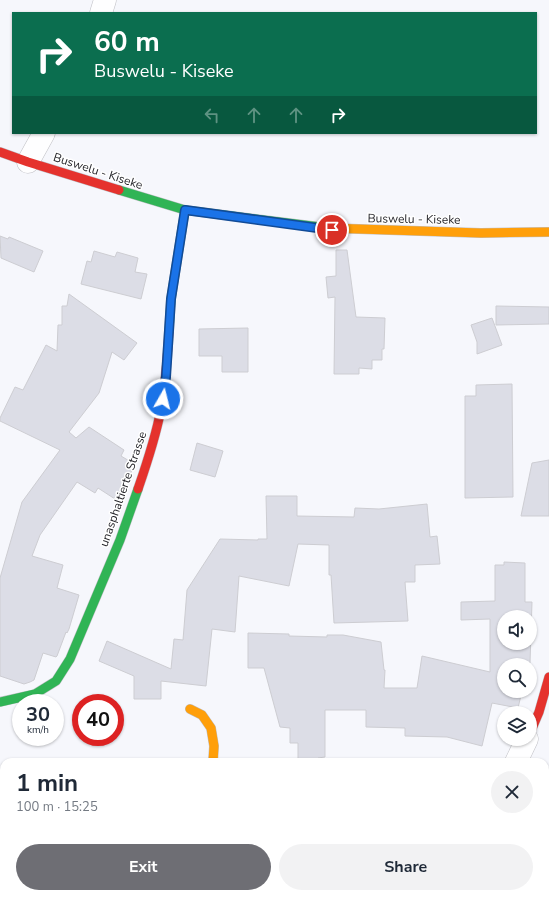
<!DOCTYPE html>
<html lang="en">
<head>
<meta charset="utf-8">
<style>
  body { margin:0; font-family:"Nunito Sans",sans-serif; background:#f2f2f3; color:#1f2937; height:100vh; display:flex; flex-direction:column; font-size:15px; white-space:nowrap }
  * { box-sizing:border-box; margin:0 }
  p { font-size:13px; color:#747a83 }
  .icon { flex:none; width:22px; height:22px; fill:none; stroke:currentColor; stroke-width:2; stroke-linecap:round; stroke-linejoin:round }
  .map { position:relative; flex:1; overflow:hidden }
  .drawer { position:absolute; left:0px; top:758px; width:549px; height:140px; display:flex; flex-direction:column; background:#fff; border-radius:12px 12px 0 0; box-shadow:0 1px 3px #0004 }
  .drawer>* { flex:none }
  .guide { position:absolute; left:12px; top:12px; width:525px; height:122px; border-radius:0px; box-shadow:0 1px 3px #0004; background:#0b6e4f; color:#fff; overflow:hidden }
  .tools { position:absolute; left:497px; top:610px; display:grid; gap:8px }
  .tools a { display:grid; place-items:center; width:40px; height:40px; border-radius:50%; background:#fff; box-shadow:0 1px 3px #0004; font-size:20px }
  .speed { position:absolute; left:12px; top:694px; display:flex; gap:8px; font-size:20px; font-weight:700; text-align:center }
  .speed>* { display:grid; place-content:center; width:52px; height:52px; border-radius:50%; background:#fff; box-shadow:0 1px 3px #0004; line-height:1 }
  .speed small { font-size:10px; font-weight:400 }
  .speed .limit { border:6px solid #d22; background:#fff; color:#111 }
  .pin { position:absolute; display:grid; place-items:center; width:34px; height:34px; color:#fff; margin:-17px; border:2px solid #fff; border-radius:50%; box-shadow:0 1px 4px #0007 }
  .me { position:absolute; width:44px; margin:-22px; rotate:8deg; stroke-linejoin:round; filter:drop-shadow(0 0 3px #0008) }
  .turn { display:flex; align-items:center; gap:14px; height:84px; padding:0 16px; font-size:18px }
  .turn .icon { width:52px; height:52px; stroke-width:2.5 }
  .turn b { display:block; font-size:28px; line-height:34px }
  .lanes { display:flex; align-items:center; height:38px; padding:0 16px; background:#0003; justify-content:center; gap:20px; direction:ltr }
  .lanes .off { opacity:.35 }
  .round { display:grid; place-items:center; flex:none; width:42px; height:42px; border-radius:21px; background:#f2f2f3 }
  .summary { display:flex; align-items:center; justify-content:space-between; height:68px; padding:0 16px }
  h1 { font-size:24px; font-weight:700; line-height:30px }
  .action { display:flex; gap:8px; margin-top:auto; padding:8px 16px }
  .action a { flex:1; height:46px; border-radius:24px; background:#6e6e74; color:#fff; font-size:16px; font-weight:700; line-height:46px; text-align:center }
  .action a+a { background:#f2f2f3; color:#1f2937 }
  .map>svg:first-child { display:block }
  .building { fill:#dcdde6; stroke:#cdcdd2; fill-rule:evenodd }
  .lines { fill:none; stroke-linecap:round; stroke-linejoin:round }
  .street-casing { stroke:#bfbfc4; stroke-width:23 }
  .fast-casing { stroke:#bfbfc4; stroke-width:10 }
  .slow-casing { stroke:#bfbfc4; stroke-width:10 }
  .jam-casing { stroke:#bfbfc4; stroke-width:10 }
  .street { stroke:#fefeff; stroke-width:22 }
  .fast { stroke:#30b455; stroke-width:9 }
  .slow { stroke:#ff9f0a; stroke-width:9 }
  .jam { stroke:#e5322d; stroke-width:9 }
  .route-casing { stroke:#114b97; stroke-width:10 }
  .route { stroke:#1a73e8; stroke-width:7 }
  .labels { text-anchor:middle; stroke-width:3; stroke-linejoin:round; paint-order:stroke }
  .street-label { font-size:12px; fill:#25252a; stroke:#fff }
</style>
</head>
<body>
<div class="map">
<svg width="549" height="898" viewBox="0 0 549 898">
  <rect width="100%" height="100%" fill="#f6f7fc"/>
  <g class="building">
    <path d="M0 236 8 239 9 237 43 251 34 272 1 258Z"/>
    <path d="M336 250H347L356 317 385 318 384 349H382V360H372V369L359 368V374H334L335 297 328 298 326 277 336 276Z"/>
    <path d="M94 251 115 257 117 252 138 258 135 272 147 274 141 299 81 284 87 261 91 262Z"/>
    <path d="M69 294 137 343 124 360 112 352 99 393 69 432 76 438 89 427 124 450 121 456 131 462 128 468 132 470 129 477 115 499 98 488 95 493 77 482 40 535 32 556 63 565 57 588 79 595 69 629 67 633 66 632 57 656 56 657 43 653 34 680 30 682 24 684 0 676V578L22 502 60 450 0 421V418L15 387 23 390 46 345 57 351 58 325H62V306H67Z"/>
    <path d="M496 306 549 307V324L496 325Z"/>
    <path d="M492 318 502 345 477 354V342L471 325Z"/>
    <path d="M248 328V372H222V356H199V329Z"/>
    <path d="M512 384 513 497 465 498V396H476V385Z"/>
    <path d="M197 443 223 451 215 477 190 470Z"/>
    <path d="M549 460V516H521L532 463Z"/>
    <path d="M266 496H297V516L354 517 355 508 379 509 427 504 430 537 437 536 440 564 415 565V582H405L408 621 334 623 331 575H329V545L298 544 289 586 239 576 235 632 212 629 206 686 161 681V699H134V676L99 661 107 641 171 669 174 639 183 640 187 590 220 539 258 540V539H267Z"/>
    <path d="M504 562 525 563V602H532L530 663H528L527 665H504V691H522L518 708 492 703 482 746 447 737 405 736V728L366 727V710H325V757L318 758 319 762H298V743H290V728L280 727 264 668H248V633L289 634V636L327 637V635H343L381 642 384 670H385L384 688H417L422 656 490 672V619L461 620V602L495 601V565H504ZM504 617H530V643H504Z"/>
  </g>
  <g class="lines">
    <g class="street-casing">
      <g id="street">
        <path d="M101 13 105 0"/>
        <path d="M28 162 44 133"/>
        <path d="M516 762 527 739"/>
        <path d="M545 842 549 844"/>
        <path d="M198 894 199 898"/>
        <path d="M407 898 409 894"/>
      </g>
    </g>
    <g class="fast-casing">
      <g id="fast">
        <path d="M119 190 185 210 328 228"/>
        <path d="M169 332 171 299 185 210"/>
        <path d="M0 702 35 694 56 681 70 659 120 540 138 489"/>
      </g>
    </g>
    <g class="slow-casing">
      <g id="slow">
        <path d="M328 228 481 233 549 232"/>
        <path d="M190 709 202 715 211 728 214 746 213 762"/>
      </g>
    </g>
    <g class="jam-casing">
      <g id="jam">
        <path d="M0 152 28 162 119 190"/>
        <path d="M138 489C147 463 156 436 161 409 166 383 167 358 169 332"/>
        <path d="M530 733 539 712 549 677"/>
      </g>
    </g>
    <use href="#street" class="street"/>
    <use href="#fast" class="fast"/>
    <use href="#slow" class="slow"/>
    <use href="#jam" class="jam"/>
  </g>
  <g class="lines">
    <g class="route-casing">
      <path id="route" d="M163 399 166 377 171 299 185 210 332 230"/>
    </g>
    <use href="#route" class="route"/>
  </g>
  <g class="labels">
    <g class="street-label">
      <text transform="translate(98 171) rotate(18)" y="4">Buswelu - Kiseke</text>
      <text transform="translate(414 219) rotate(1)" y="4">Buswelu - Kiseke</text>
      <text transform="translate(123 489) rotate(-71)" y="4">unasphaltierte Strasse</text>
    </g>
  </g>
</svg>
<div class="tools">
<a><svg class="icon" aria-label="sound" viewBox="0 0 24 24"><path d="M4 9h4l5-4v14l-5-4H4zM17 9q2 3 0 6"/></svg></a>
<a><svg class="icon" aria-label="search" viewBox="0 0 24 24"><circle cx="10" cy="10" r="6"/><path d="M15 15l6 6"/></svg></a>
<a><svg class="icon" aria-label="layers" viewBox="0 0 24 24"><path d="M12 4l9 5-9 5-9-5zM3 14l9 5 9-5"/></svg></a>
</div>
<div class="speed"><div>30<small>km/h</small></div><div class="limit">40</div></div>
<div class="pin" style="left:332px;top:230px;background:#d93025"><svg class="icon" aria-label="arrive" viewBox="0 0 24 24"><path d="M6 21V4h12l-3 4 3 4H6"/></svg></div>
<svg class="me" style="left:163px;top:399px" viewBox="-20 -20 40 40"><circle r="17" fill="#1a73e8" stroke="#fff" stroke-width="3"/><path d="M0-11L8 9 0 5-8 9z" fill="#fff"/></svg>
<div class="guide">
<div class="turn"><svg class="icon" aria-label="right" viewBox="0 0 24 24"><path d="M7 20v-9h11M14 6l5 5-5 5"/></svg><div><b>60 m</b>Buswelu - Kiseke</div></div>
<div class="lanes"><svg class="icon off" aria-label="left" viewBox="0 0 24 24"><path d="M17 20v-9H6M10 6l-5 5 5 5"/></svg><svg class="icon off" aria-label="ahead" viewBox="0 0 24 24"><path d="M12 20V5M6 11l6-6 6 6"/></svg><svg class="icon off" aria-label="ahead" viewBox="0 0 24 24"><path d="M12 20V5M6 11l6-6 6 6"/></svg><svg class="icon" aria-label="right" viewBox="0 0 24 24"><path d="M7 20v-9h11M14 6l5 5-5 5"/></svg></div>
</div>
<section class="drawer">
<div class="summary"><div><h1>1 min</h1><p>100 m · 15:25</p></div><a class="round"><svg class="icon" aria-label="close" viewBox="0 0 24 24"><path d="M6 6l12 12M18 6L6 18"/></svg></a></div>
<div class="action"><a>Exit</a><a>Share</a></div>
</section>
</div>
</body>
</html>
